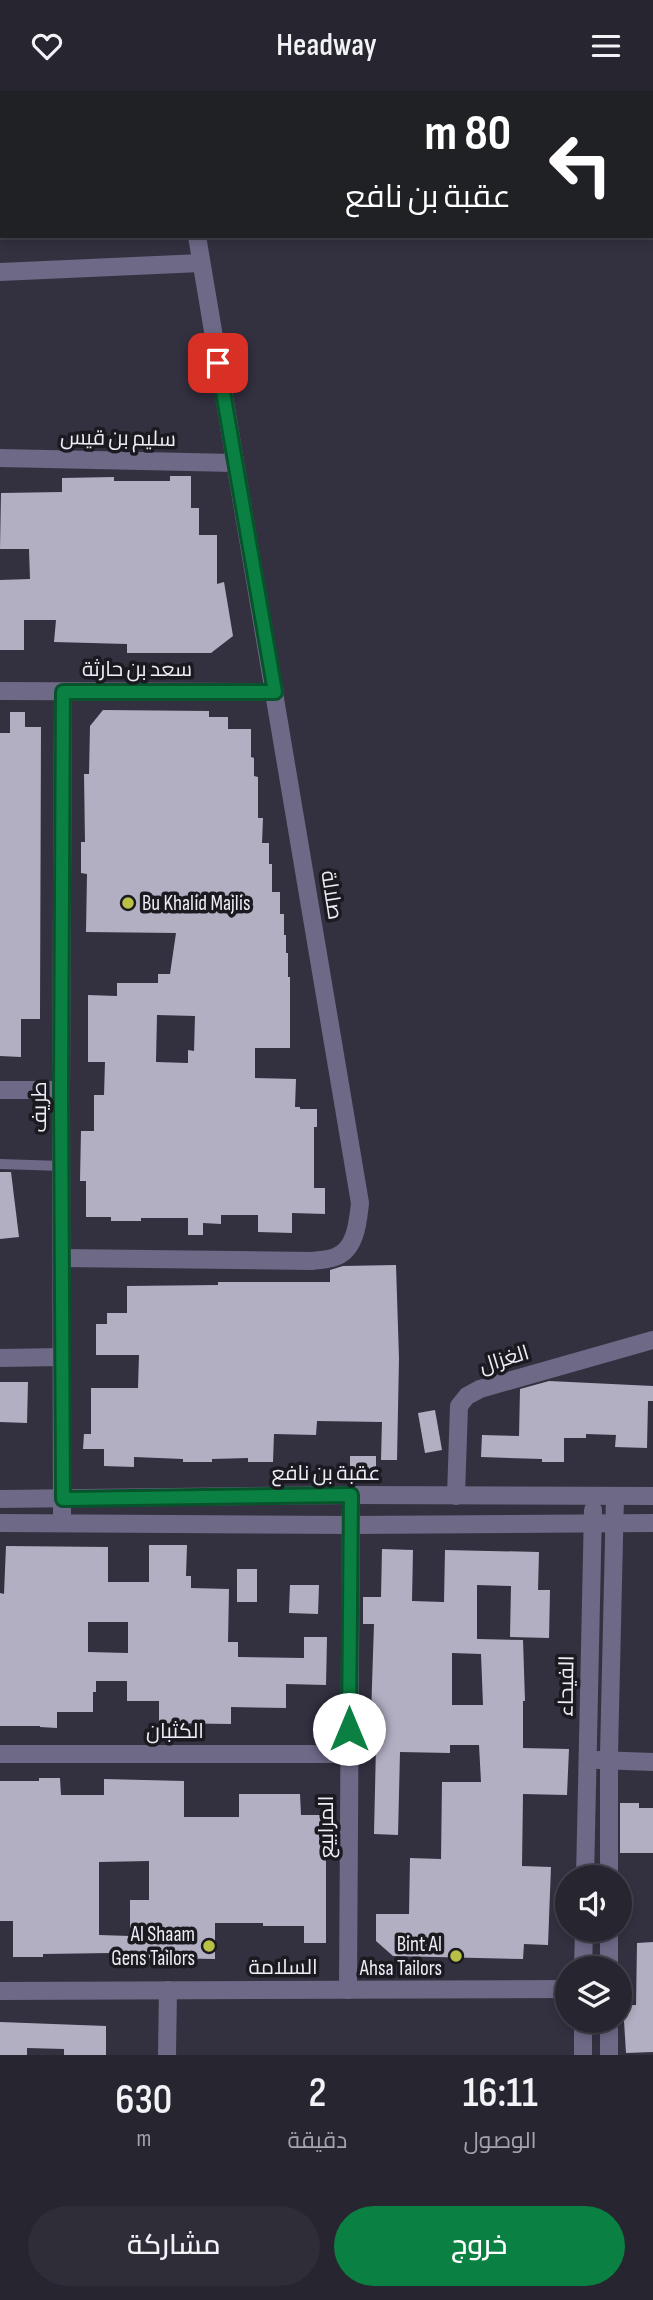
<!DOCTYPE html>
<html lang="ar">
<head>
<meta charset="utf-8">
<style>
  body { margin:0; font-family:"Sofia Sans Condensed",Cairo,sans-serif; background:#2e2d38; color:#f1f3f6; direction:rtl; height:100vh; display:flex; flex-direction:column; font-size:26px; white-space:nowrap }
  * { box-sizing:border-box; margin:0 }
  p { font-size:23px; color:#a4a5ab }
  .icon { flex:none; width:38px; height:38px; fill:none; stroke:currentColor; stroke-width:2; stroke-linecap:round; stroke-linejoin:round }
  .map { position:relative; height:1964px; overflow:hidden; direction:ltr }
  .drawer { display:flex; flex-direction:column; background:#262530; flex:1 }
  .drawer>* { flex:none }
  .guide { position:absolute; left:0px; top:0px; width:654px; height:147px; box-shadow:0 4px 10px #0003,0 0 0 2px #42424c; direction:rtl; background:#202124; color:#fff; overflow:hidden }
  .controls { position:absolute; left:555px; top:1774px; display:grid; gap:14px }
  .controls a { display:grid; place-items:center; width:77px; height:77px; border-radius:50%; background:#262530; box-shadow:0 4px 10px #0003,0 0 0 2px #42424c; font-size:35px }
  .pin { position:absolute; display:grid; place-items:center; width:60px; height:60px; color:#fff; margin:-30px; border-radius:14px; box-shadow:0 4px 10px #0006 }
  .me { position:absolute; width:77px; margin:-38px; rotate:0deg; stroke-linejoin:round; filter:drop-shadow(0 0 5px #0008) }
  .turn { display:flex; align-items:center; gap:24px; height:147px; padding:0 28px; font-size:32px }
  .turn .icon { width:91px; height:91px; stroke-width:2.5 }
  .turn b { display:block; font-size:49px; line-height:60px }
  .eta { display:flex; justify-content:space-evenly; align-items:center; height:119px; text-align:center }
  .eta b { font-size:42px; font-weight:600; line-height:49px }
  .button { display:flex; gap:14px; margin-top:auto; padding:14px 28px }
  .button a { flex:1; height:80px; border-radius:42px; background:#0b8043; color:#fff; font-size:28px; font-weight:600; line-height:80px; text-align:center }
  .button a+a { background:#2e2d38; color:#f1f3f6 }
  header { display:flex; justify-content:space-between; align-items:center; height:91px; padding:0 28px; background:#262530; font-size:32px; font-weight:600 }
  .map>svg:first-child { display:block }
  .building { fill:#b2afc3; fill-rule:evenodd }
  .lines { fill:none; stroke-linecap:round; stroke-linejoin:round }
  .service { stroke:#6e6987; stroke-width:10 }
  .minor { stroke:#6e6987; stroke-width:18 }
  .route-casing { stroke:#07532c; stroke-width:18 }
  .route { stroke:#0b8043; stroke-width:12 }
  .poi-dot { fill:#b9c046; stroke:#1b1a21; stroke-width:2.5 }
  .labels { text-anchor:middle; stroke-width:7; stroke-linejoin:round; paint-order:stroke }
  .street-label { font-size:21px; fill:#eeedf7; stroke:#1b1a21 }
  .poi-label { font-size:21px; fill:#eeedf7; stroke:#1b1a21; text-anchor:end }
</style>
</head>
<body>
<header><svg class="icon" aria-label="menu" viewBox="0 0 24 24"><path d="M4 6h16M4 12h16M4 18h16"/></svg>Headway<svg class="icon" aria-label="heart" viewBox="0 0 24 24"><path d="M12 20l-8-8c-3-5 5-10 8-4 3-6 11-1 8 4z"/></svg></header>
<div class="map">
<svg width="653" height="1964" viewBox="0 0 653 1964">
  <rect width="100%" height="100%" fill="#333140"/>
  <g class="building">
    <path d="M170 385H191V417H199V444H217V493L224 491 233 545 211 562H127V553L54 551 56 529H24V559H0V489L30 488 29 458H0L1 402 62 401V387L114 386V390H170Z"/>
    <path d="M103 619 209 620V626H228V638H251V666L254 667V685L258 686V727H263L262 752H269V773H272V801H280V823H284V844H286V862H288V886H290V957H255V987L296 988 295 1016H300V1018H317V1036H314V1097H325V1123L292 1122V1142L258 1141V1124H221V1133L203 1132V1144H188V1127H141V1130H111V1126H86V1090H80L81 1040H94V1004H104L105 971H88V904L117 905V892H158V883H170L176 842 86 841 87 783 81 782V751H85L84 683H89L90 635ZM157 924 195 925 194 960 188 959V972L156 971Z"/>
    <path d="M10 621H25V636H41L40 928H21V966L0 965V642H10Z"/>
    <path d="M0 1081H11L19 1146 0 1148Z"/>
    <path d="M396 1174 399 1267 397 1369H381L382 1331 317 1330 316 1344 274 1343 273 1371H248V1367L212 1368V1371H183V1368L134 1366V1376L104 1375V1358H83L84 1343H91V1297H138L139 1264H96V1233H107V1222H127V1195L218 1194V1191H330V1179L343 1175Z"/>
    <path d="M549 1290 653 1295V1310H648L647 1357 615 1356 616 1344 586 1343V1347H564V1371H542V1368L481 1366 482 1344 519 1345 520 1298Z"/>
    <path d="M0 1291H28L27 1332 0 1331Z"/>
    <path d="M435 1319 442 1359 425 1362 418 1322Z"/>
    <path d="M350 1365H376V1381L350 1380Z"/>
    <path d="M149 1454H187L186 1485H191V1497L229 1498 228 1551H238V1566L304 1567V1546H327L326 1594 286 1593V1617L231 1616V1633L159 1632V1610H127V1590H96V1601H93V1621H57V1637L40 1636V1635H0V1502L4 1503 6 1455 108 1456V1491H149ZM88 1531H128V1562L88 1561Z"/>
    <path d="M382 1458 413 1459 412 1510 444 1511 445 1459 539 1461 538 1499H550L549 1547 510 1546 511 1495 477 1494V1548L523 1549 525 1610H523V1657L569 1658 567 1704 523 1703 522 1775 551 1776 548 1854 524 1853 523 1868 393 1865 376 1850V1823H409L410 1767 441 1768 442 1691H481L479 1654H450V1662L400 1661 398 1744 374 1743 376 1654H370L374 1533H363V1506H381ZM452 1562 481 1563 483 1614H452Z"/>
    <rect x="237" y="1478" width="20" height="33"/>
    <path d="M290 1494H319L318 1523 289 1522Z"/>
    <path d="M39 1687H60L61 1704H104V1688L184 1690V1726H239V1703H300L301 1724H326V1852H304V1835H263V1832H215V1868L111 1866V1862L43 1863V1866H13V1830H0V1690H39ZM149 1770V1809H130V1845L99 1844V1771Z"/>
    <path d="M620 1712H639V1717H653V1762H620Z"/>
    <path d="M653 1851V1961L626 1962 623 1914H636L637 1852Z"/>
    <path d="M0 1931 106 1935V1964H64V1958L27 1957V1964H0Z"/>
  </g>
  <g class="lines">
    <path class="service" d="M0 1073 62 1075"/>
    <g class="minor">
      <path d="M173 0V2"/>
      <path d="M0 29H2"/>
      <path d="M0 181 201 172"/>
      <path d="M0 367 235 372"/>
      <path d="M0 600 275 601"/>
      <path d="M0 999H61"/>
      <path d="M62 1167 312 1170C319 1169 328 1169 335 1166 356 1159 358 1130 360 1112L197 145"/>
      <path d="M0 1267 62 1266"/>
      <path d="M456 1405 459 1315 467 1305 480 1298 653 1249"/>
      <path d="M0 1408 351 1404 653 1405"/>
      <path d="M0 1432 351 1434 653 1432"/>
      <path d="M62 1432 61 999 63 601"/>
      <path d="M0 1663H349"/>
      <path d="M598 1669 653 1671"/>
      <path d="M585 1787 593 1419"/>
      <path d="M609 1787V1663L615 1405"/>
      <path d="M609 1839V1878"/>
      <path d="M583 1878 584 1839"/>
      <path d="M348 1899 351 1404"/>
      <path d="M0 1900 567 1898"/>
      <path d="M583 1930V1964"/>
      <path d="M167 1964 168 1899"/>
      <path d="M609 1964V1930"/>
    </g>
  </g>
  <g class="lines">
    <g class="route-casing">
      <path id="route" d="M218 272 275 601H63L61 999 63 1408 351 1404 349 1638"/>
    </g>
    <use href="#route" class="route"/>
  </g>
  <g class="poi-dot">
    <circle cx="128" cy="812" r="7"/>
    <circle cx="209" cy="1855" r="7"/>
    <circle cx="456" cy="1865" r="7"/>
  </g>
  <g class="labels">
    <g class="street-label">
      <text transform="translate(118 347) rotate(1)" y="7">سليم بن قيس</text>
      <text x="137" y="585">سعد بن حارثة</text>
      <text transform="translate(332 804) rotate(81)" y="7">صلالة</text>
      <text transform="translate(39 1016) rotate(-90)" y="7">طريف</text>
      <text transform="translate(504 1268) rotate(-17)" y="7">الغزال</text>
      <text x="326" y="1389">عقبة بن نافع</text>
      <text transform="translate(566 1595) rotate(-89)" y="7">الفيحاء</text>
      <text x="175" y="1647">الكثبان</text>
      <text transform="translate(326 1736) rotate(-90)" y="7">المرابيع</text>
      <text x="283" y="1883">السلامة</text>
    </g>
    <g class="poi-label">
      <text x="142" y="819" text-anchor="start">Bu Khalid Majlis</text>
      <text x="195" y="1850">Al Shaam<tspan x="195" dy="24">Gens Tailors</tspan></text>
      <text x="442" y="1860">Bint Al<tspan x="442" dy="24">Ahsa Tailors</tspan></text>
    </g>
  </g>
</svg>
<div class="controls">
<a><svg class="icon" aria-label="sound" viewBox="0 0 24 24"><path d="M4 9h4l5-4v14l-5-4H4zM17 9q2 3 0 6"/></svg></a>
<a><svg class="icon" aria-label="layers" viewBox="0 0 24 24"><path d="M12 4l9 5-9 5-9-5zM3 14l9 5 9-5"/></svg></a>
</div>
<div class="pin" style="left:218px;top:272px;background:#d93025"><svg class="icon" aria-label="arrive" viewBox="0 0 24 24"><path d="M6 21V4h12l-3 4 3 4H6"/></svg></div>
<svg class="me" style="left:349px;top:1638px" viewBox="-20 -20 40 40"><circle r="19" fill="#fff"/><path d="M0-13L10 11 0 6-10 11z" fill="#0b8043"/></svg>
<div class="guide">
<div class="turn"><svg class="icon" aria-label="left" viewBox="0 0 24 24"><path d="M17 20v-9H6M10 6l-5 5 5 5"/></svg><div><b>80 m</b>عقبة بن نافع</div></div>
</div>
</div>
<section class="drawer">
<div class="eta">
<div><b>16:11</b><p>الوصول</p></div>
<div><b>2</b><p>دقيقة</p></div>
<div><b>630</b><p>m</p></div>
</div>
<div class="button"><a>خروج</a><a>مشاركة</a></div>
</section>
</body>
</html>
